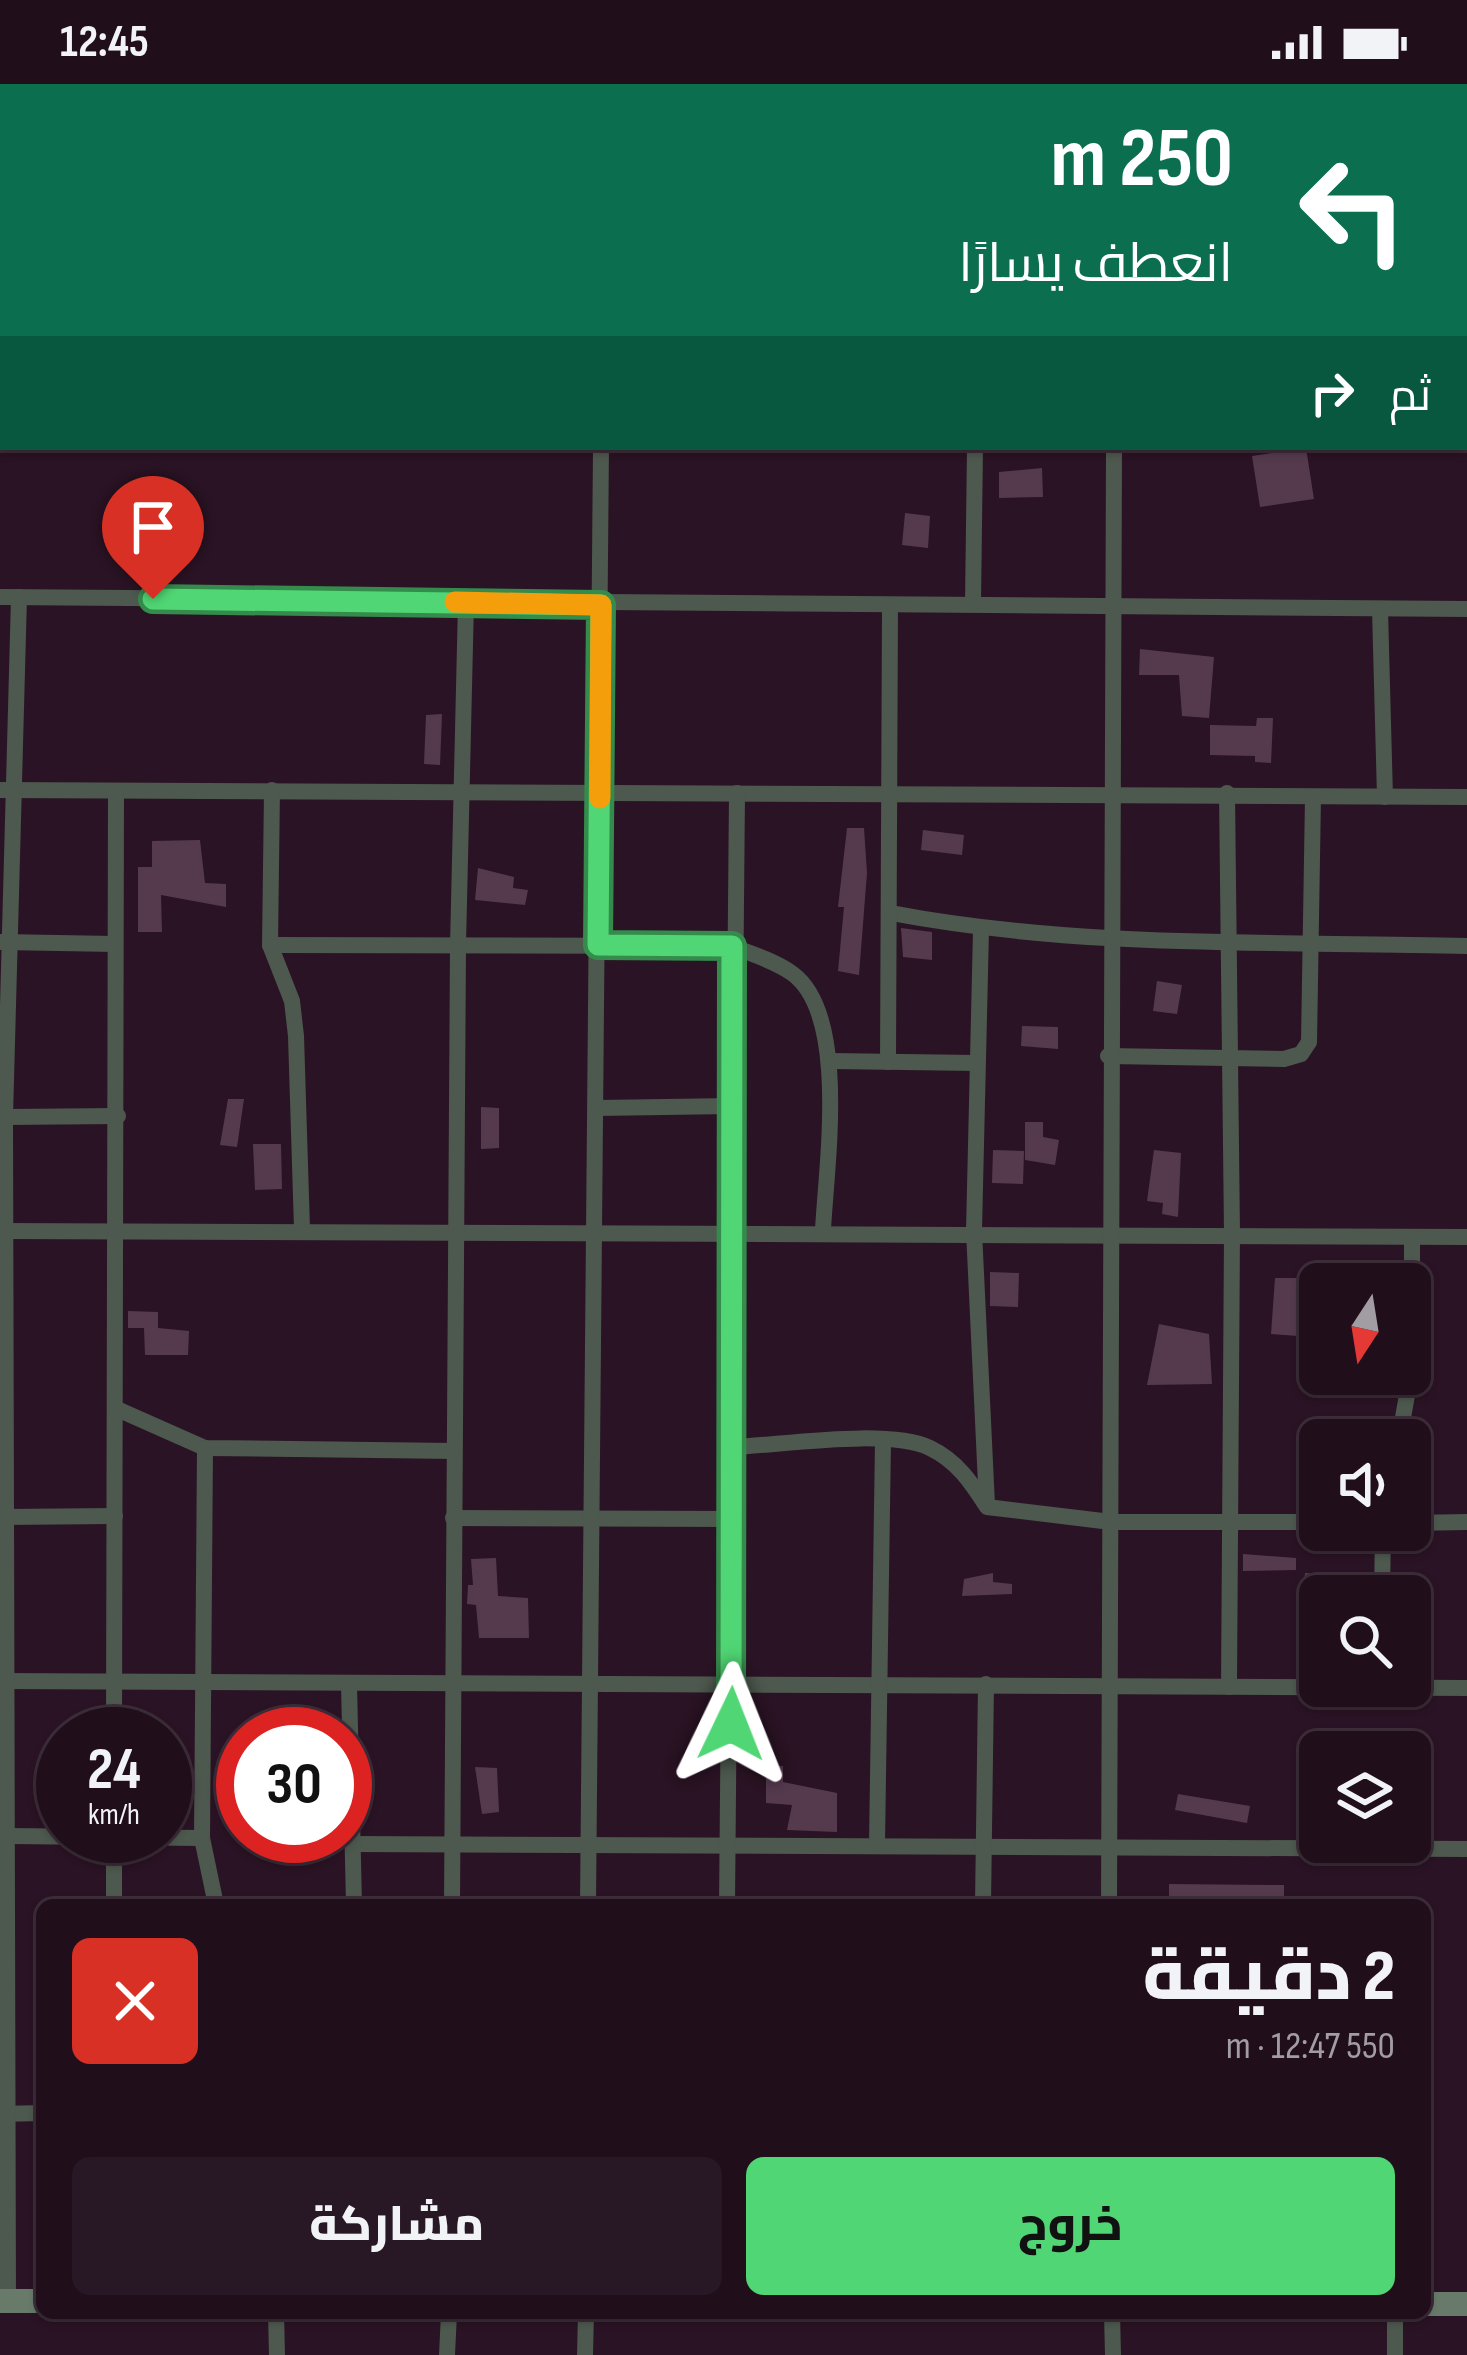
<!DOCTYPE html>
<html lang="ar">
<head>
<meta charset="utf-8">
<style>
  body { margin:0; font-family:"Sofia Sans Condensed",Cairo,sans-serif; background:#281724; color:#f1f3f6; direction:rtl; height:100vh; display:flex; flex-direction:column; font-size:45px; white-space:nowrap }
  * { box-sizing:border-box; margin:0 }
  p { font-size:39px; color:#a29ca3 }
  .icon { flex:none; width:66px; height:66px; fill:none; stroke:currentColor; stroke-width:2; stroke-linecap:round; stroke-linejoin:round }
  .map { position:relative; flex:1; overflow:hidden; direction:ltr }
  .details { position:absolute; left:36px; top:1815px; width:1395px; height:420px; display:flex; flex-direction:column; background:#200e1b; border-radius:18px; box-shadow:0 3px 9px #0004,0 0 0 3px #3d2e3a; direction:rtl }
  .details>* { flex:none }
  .guide { position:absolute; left:0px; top:0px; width:1467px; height:366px; box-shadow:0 3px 9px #0004,0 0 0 3px #3d2e3a; direction:rtl; background:#0b6e4f; color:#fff; overflow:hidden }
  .needle { width:78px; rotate:192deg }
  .tools { position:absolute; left:1299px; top:1179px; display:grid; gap:24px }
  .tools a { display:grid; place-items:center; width:132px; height:132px; border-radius:18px; background:#200e1b; box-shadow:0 3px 9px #0004,0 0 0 3px #3d2e3a; font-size:60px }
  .speed { position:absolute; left:36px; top:1623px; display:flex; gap:24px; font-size:60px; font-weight:700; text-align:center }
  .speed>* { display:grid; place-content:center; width:156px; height:156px; border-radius:50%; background:#200e1b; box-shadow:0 3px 9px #0004,0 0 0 3px #3d2e3a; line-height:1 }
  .speed small { font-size:30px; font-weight:400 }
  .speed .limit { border:18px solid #d22; background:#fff; color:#111 }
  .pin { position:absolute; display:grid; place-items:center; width:102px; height:102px; color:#fff; margin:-123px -51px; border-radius:50% 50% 50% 0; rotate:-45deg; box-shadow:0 0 12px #0007 }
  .pin .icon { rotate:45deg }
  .me { position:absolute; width:132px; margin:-66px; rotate:2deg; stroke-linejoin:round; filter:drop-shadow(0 0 9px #0008) }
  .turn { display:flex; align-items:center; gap:42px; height:252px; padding:0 36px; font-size:54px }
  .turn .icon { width:156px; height:156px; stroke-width:2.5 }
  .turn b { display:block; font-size:84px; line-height:102px }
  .then { display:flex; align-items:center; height:114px; padding:0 36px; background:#0003; gap:24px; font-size:45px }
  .round { display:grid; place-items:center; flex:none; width:126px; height:126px; border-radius:18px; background:#281724 }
  .overview { display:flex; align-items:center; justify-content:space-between; height:204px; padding:0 36px }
  h1 { font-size:72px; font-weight:800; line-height:90px }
  .action { display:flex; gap:24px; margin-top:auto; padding:24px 36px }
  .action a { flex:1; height:138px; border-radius:18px; background:#50d674; color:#111; font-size:48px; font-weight:800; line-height:138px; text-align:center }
  .action a+a { background:#281724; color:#f1f3f6 }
  .status { display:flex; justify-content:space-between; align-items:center; height:84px; padding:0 60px; background:#200e1b; direction:ltr }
  .status svg { height:33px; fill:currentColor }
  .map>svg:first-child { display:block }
  .building { fill:#553a4e }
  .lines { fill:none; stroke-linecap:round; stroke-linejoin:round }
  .street { stroke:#4d584e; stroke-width:16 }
  .secondary { stroke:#687b6b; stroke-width:24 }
  .route-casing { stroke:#348b4b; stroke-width:30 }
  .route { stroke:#50d674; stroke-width:21 }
  .slow { stroke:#f59e0b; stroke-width:21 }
</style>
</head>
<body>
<div class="status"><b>12:45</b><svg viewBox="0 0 49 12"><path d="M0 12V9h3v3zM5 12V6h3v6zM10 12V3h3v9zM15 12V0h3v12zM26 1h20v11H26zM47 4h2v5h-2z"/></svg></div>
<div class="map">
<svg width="1467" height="2271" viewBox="0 0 1467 2271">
  <rect width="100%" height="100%" fill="#2a1324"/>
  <g class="building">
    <path d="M1306 364 1314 415 1260 423 1252 372Z"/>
    <path d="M1042 384 1043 413 999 414V388Z"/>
    <path d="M905 429 930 432 928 464 902 461Z"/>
    <path d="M1140 565 1214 573 1209 634 1182 632 1179 591H1139Z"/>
    <path d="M442 630 440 681 424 680 426 631Z"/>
    <path d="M1257 634H1273L1271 679 1255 678V672L1210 671V641L1256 642Z"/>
    <path d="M847 744H864L867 789 859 891 838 887 844 823H838Z"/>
    <path d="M923 746 964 751 962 771 921 766Z"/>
    <path d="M200 756 205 799 226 800V823L161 811 162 848H138V783H152V757Z"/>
    <path d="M478 784 514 793 513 804 528 806 525 821 475 816Z"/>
    <path d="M901 844 932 848V876L903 873Z"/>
    <path d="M1157 897 1182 901 1177 930 1153 927Z"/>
    <path d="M1022 942 1058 943V965L1021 962Z"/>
    <path d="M228 1015H244L237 1063 220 1061Z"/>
    <path d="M481 1023 499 1024V1064L481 1065Z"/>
    <path d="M1025 1038H1043V1053L1059 1056 1055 1081 1025 1076Z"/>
    <path d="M253 1060H281L282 1105 255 1106Z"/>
    <path d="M993 1066 1024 1067 1023 1100 992 1099Z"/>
    <path d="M1154 1066 1181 1069 1178 1133 1162 1130 1163 1119 1147 1117Z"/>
    <path d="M990 1188 1019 1189 1018 1223 990 1222Z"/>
    <path d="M1275 1194H1320L1311 1253 1271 1250Z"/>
    <path d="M128 1227 158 1228V1244L189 1247 188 1271H145L144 1244H128Z"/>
    <path d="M1159 1240 1209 1250 1212 1300 1147 1301Z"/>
    <path d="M1243 1470 1296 1474V1486L1243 1487Z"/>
    <path d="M496 1474 498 1512 528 1514 529 1554H479L476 1521 467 1520 468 1501H473L471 1475Z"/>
    <path d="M993 1489V1498L1012 1500V1510L962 1512 964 1495Z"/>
    <path d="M1305 1489 1320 1490 1315 1542 1299 1541Z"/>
    <path d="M766 1682H783V1698L837 1709V1748L787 1746 792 1721 766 1719Z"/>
    <path d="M475 1683 497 1684 499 1728 482 1730Z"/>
    <path d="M1178 1710 1250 1722 1247 1739 1175 1726Z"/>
    <path d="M1169 1800 1284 1801V1821H1169Z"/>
  </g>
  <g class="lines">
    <g class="street">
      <path d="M600 0V3"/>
      <path d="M741 0V3"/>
      <path d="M1119 3V0"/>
      <path d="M0 513 1467 525"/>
      <path d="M973 519 975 363"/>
      <path d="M1380 526 1385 713"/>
      <path d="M0 706 1467 713"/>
      <path d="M272 706 270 861 292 917 296 952 302 1145"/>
      <path d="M1227 709 1232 1150 1229 1603"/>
      <path d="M891 829C1081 865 1274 857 1467 862"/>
      <path d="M981 846 974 1147 987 1421"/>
      <path d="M1 858 115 860"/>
      <path d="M270 861 732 862C751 870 776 877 793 890 849 932 826 1083 823 1146"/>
      <path d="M1108 972 1284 975 1301 970 1309 958 1313 713"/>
      <path d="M830 977 977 979"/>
      <path d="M888 978 890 521"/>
      <path d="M597 1024 732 1022"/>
      <path d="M5 1033 118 1032"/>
      <path d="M0 1147 1467 1153"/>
      <path d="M117 1325 205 1364 454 1367"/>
      <path d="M1399 1356 1412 1283V1153"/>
      <path d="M734 1363C782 1361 888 1344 930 1364 957 1377 971 1398 987 1423L1111 1438H1320"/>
      <path d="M205 1364 202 1754 216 1821"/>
      <path d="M2 1433 115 1432"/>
      <path d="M453 1434 734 1435"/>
      <path d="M1410 1439 1467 1438"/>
      <path d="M1382 1512 1383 1446"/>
      <path d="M0 1597 1467 1604"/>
      <path d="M349 1600 354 1821"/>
      <path d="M114 1650 116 707"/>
      <path d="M8 1752 202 1754"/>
      <path d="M114 1752V1821"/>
      <path d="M352 1760 1467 1765"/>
      <path d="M877 1760 883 1357"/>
      <path d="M452 1821 458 861 466 518"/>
      <path d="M588 1821 601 363"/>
      <path d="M727 1821 737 709"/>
      <path d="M983 1821 986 1600"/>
      <path d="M1109 1821 1114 363"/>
      <path d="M0 2030 42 2029"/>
      <path d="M8 2217 5 1033 19 513"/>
      <path d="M276 2229 277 2271"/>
      <path d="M1112 2229 1113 2271"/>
      <path d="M447 2271 449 2229"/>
      <path d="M585 2271 586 2229"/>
      <path d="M1395 2271V2229"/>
    </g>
    <g class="secondary">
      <path d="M0 2217H42"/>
      <path d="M1425 2220H1467"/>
    </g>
  </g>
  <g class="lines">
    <g class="route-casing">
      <path id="route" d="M153 515 601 521 598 861 732 862 731 1640"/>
    </g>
    <use href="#route" class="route"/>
    <path class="slow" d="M455 518 601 521 600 714"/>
  </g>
</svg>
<div class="tools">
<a><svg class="needle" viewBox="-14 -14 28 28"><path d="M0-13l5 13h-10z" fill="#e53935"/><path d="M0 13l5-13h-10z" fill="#a29ca3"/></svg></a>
<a><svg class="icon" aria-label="sound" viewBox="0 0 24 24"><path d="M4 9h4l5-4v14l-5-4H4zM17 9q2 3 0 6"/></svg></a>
<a><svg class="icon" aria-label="search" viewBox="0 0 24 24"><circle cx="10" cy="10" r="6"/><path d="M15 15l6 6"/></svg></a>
<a><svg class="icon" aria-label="layers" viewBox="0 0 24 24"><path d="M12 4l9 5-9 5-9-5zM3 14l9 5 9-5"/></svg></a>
</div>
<div class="speed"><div>24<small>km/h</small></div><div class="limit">30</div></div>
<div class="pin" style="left:153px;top:515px;background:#d93025"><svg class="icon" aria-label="arrive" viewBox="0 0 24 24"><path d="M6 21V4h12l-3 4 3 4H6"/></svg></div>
<svg class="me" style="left:731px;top:1640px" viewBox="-20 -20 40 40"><path d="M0-17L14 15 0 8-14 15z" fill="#50d674" stroke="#fff" stroke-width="4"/></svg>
<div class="guide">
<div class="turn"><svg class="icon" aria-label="left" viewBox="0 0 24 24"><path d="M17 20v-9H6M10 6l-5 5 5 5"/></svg><div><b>250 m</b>انعطف يسارًا</div></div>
<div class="then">ثم<svg class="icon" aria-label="right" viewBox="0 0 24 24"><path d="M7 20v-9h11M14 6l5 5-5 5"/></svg></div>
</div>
<section class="details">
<div class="overview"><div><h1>2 دقيقة</h1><p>550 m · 12:47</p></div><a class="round" style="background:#d93025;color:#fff"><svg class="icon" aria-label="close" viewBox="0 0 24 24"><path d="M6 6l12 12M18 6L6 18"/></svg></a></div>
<div class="action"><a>خروج</a><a>مشاركة</a></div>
</section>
</div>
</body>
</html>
